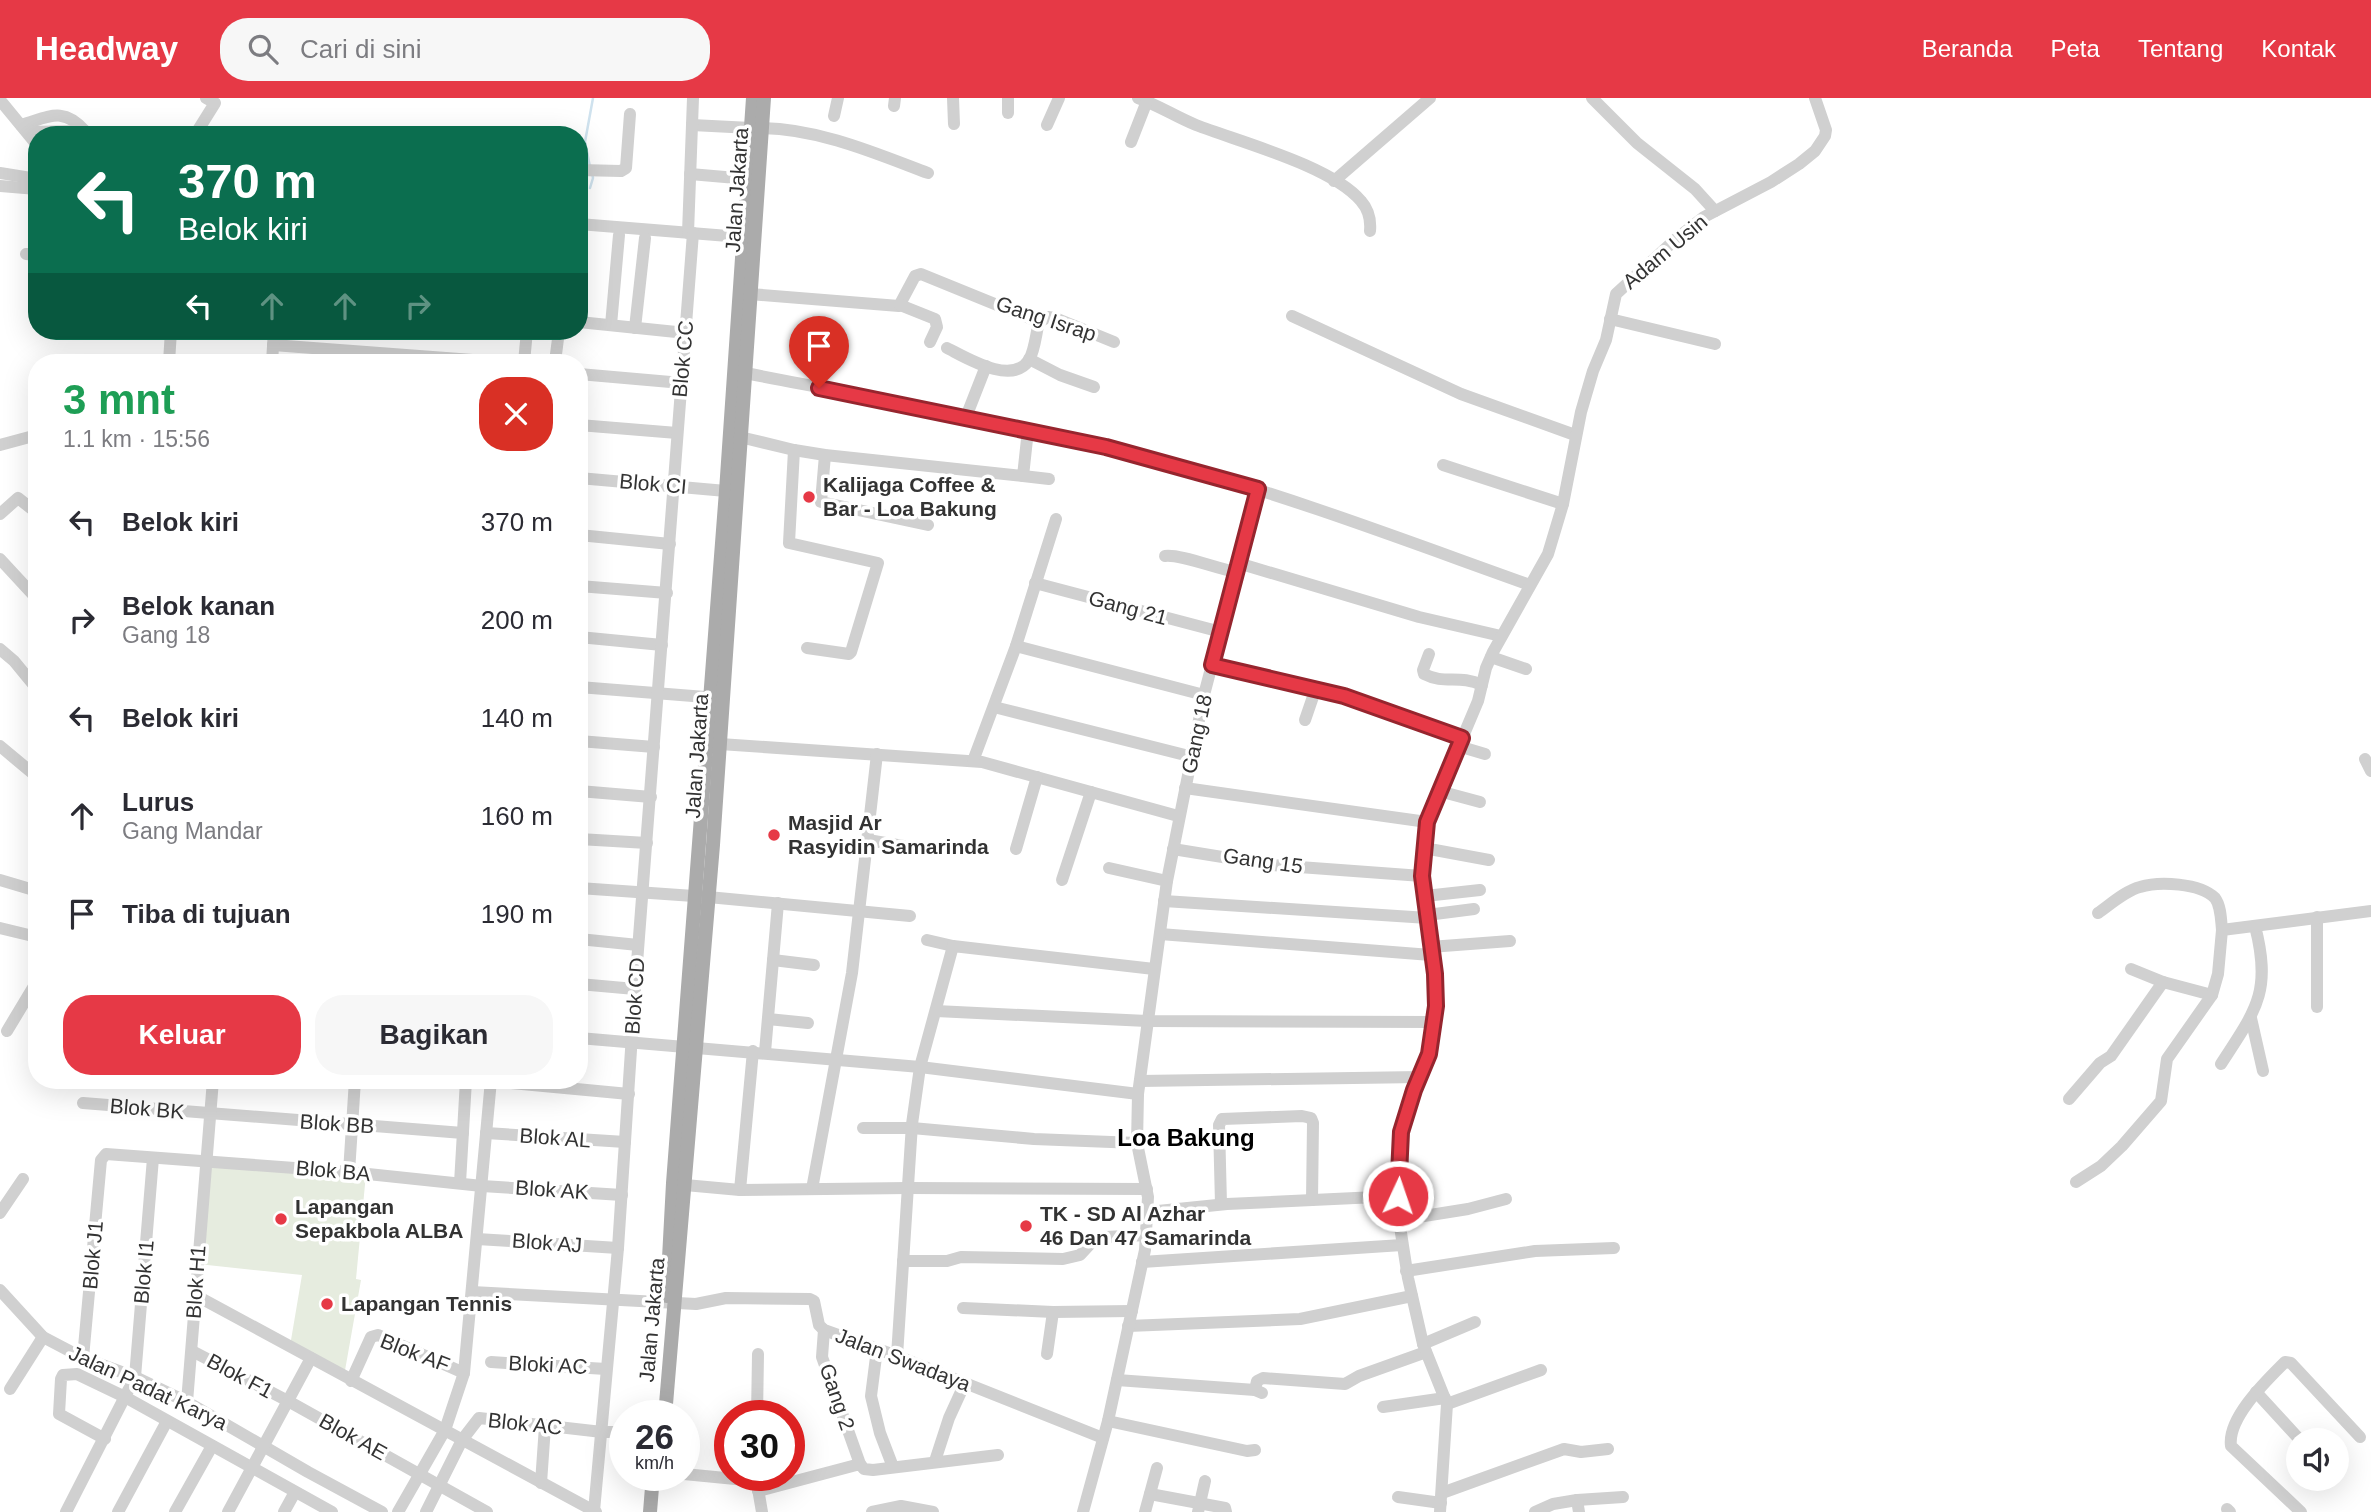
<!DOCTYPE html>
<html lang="id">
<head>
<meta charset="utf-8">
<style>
  body { margin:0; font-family:Arial,sans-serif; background:#f7f7f7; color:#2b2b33; height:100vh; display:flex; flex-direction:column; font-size:26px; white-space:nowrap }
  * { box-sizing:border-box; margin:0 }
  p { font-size:23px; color:#7c7c81 }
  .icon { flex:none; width:38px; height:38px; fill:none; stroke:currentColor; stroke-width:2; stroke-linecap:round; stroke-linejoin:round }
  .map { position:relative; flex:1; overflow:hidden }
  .side { position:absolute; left:28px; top:256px; width:560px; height:735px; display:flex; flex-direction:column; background:#fff; border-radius:28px; box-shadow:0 7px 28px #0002 }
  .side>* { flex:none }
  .top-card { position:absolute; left:28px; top:28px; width:560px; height:214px; border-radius:28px; box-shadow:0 7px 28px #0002; background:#0b6e4f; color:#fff; overflow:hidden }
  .tools { position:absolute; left:2286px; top:1330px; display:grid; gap:14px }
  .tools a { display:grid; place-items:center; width:63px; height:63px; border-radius:50%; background:#fff; box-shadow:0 7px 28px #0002; font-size:35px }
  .speed { position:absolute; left:609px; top:1302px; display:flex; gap:14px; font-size:35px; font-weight:700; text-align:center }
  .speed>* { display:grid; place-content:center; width:91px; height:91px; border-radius:50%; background:#fff; box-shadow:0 7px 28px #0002; line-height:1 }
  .speed small { font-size:18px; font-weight:400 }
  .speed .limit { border:10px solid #d22; background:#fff; color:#111 }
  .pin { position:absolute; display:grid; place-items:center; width:60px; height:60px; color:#fff; margin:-72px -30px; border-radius:50% 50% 50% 0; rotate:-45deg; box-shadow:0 0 7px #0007 }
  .pin .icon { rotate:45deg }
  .me { position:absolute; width:77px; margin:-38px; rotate:3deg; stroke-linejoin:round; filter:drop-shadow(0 0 5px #0008) }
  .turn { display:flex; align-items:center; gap:24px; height:147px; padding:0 35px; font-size:32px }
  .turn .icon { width:91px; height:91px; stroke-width:2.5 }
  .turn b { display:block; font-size:49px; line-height:60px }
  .lanes { display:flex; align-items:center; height:66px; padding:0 35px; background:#0003; justify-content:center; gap:35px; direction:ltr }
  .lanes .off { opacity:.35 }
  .round { display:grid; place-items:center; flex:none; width:74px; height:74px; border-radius:28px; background:#f7f7f7 }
  .summary { display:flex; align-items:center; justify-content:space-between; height:119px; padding:0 35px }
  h1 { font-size:42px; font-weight:700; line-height:52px; color:#1e9e55 }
  .cta { display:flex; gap:14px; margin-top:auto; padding:14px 35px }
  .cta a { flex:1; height:80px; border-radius:28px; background:#e63946; color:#fff; font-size:28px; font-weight:700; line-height:80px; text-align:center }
  .cta a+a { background:#f7f7f7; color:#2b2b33 }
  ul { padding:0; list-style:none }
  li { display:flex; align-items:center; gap:21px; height:98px; padding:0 35px }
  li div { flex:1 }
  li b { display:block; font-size:26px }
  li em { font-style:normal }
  header { display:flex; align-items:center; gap:42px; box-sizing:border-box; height:98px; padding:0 35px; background:#e63946; color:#fff }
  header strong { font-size:33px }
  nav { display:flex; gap:38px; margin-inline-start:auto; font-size:24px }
  .search { width:490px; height:63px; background:#f7f7f7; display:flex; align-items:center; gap:18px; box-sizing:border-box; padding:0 24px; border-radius:28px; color:#7c7c81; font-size:26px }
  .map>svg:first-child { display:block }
  .green { fill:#e6ecdf }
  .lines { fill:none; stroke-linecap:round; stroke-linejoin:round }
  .stream { stroke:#cfe2ee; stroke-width:2.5 }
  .minor { stroke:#d0d0d0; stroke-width:12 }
  .major { stroke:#ababab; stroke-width:14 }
  .route-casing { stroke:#96252e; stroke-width:18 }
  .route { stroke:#e63946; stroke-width:12 }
  .poi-dot { fill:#e63946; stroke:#fff; stroke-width:2.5 }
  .labels { text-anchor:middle; stroke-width:7; stroke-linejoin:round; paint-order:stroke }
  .street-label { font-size:21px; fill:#333; stroke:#fff }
  .poi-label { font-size:21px; font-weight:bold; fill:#333; stroke:#fff; text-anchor:start }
  .quarter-label { font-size:24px; font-weight:bold; fill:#000; stroke:#fff }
</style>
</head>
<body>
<header>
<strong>Headway</strong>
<div class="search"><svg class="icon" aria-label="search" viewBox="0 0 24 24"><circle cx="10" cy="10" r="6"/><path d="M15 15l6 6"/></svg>Cari di sini</div>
<nav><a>Beranda</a><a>Peta</a><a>Tentang</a><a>Kontak</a></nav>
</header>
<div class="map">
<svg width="2371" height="1414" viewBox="0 0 2371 1414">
  <rect width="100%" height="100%" fill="#fff"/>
  <path class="green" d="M205 1064 366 1076 356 1181 361 1182 344 1278 290 1248 302 1177 198 1166Z"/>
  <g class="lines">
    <g class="stream">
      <path d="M590 69 585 44 593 0"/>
      <path d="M590 90 593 80 592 75"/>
    </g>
    <g class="minor">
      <path d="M953 0 954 26"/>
      <path d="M1138 0C1158 7 1176 19 1196 27 1240 44 1332 68 1361 103 1369 112 1371 122 1370 133"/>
      <path d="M1592 0 1637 45 1695 91 1715 113"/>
      <path d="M0 2 37 47"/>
      <path d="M894 8 895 0"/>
      <path d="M1008 15V0"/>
      <path d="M834 18 838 0"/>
      <path d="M21 27C49 19 63 8 85 33"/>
      <path d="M692 27 751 30"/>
      <path d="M1047 27 1059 0"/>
      <path d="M762 30C820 31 875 55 928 75"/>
      <path d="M28 34 85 33 94 37"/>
      <path d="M195 37 215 5 206 0"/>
      <path d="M1131 44 1147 3"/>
      <path d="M579 72 621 73 626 70 630 16"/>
      <path d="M0 75 37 81"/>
      <path d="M690 76 748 81"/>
      <path d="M1334 83 1430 0"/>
      <path d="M0 88 37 91"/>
      <path d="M579 126 753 140"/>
      <path d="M688 135 693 0"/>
      <path d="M26 156 37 157"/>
      <path d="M750 196 899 208 915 178 921 176 1039 224 1048 219 1055 220 1114 244"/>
      <path d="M900 207 935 221 937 229 930 244"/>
      <path d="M1292 218 1461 296 1575 337"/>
      <path d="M1610 221 1715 246"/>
      <path d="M579 224 686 235"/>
      <path d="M611 227 619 137"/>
      <path d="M635 230 645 140"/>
      <path d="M273 247 499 264"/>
      <path d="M947 250C967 260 1012 288 1029 262 1035 252 1036 235 1039 224"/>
      <path d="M1029 261 1060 277 1094 289"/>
      <path d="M169 264 171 233"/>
      <path d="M272 264 274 233"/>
      <path d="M524 264 527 233"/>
      <path d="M555 264 559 233"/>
      <path d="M745 275C889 303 1033 329 1174 367 1295 400 1412 445 1530 487"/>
      <path d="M579 276 682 285"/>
      <path d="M966 319 986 268"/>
      <path d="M579 327 677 335"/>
      <path d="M740 339 794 352 825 357 1023 378 1028 332"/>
      <path d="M0 347 37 337"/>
      <path d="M794 352 789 445 878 465 851 554 849 556 807 550"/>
      <path d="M825 357 821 404 928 427"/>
      <path d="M1443 367 1563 406"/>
      <path d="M1023 378 1049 381"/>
      <path d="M579 380 726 393"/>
      <path d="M0 416 18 400 37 415"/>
      <path d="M579 437 670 446"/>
      <path d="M1165 458C1181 456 1217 471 1236 474"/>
      <path d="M0 461 37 501"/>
      <path d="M1238 465 1419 519 1501 538"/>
      <path d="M1035 485 1221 534"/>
      <path d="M579 488 667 495"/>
      <path d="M579 539 662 547"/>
      <path d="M1016 548 1056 421"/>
      <path d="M0 551 14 563 37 591"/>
      <path d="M1429 556 1423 572 1424 576C1445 587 1459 576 1482 587"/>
      <path d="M1491 559 1526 571"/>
      <path d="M1212 567 1309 588 1344 598 1462 640"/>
      <path d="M579 589 718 600"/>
      <path d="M994 609 1193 659"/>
      <path d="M1305 622 1316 590"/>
      <path d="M579 643 654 649"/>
      <path d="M720 646 982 664 1178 718"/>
      <path d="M0 648 37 679"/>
      <path d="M1458 648 1485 656"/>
      <path d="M2365 661 2371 673"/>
      <path d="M973 663 1016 548 1204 597"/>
      <path d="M1185 690 1427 724"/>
      <path d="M579 693 651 699"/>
      <path d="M1439 693 1480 704"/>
      <path d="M579 741 647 745"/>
      <path d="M868 742 903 748"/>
      <path d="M1424 750 1489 762"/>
      <path d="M1016 751 1037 679"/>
      <path d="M1173 751 1272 767 1422 778"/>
      <path d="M1109 770 1167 783"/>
      <path d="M0 782 37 793"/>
      <path d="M1062 782 1091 694"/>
      <path d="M579 790 708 799 910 818"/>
      <path d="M1425 798 1480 792"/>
      <path d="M1164 803 1428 820"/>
      <path d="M2098 815C2111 806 2125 793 2140 789 2159 783 2200 785 2215 800 2221 808 2221 822 2222 832"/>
      <path d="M1427 817 1474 811"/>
      <path d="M2317 819V909"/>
      <path d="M0 830 37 839"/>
      <path d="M1160 836 1431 857"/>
      <path d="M579 841 638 847"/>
      <path d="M927 842 953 848"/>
      <path d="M1430 849 1510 843"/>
      <path d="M773 862 814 867"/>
      <path d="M2131 871 2163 884 2212 897"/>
      <path d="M579 886 635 891"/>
      <path d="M936 913 1147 923 1433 924"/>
      <path d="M2251 920 2263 973"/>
      <path d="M768 921 808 925"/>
      <path d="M7 933 37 883"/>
      <path d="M579 940 920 969 1138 996"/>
      <path d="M765 954 778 805"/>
      <path d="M2221 966C2256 912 2272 894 2255 828"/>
      <path d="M491 983 629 996"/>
      <path d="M1140 983 1420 979"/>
      <path d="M2069 1001 2100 965 2111 958 2163 884"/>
      <path d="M83 1005 463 1035"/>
      <path d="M863 1030H912L1034 1041 1137 1045"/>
      <path d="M486 1035 625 1044"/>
      <path d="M349 1074 355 982"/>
      <path d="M2076 1084 2101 1068 2122 1048 2161 1003 2167 961 2212 897 2218 876 2222 832 2371 813"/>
      <path d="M460 1085 466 982"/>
      <path d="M685 1087 740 1092 908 1090 1147 1091"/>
      <path d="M812 1091 852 875 877 656"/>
      <path d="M740 1092 753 953"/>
      <path d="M1221 1106 1219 1027 1222 1021 1302 1018 1311 1020 1313 1025 1312 1102"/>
      <path d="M1148 1114 1227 1106 1398 1098"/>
      <path d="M0 1115 23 1081"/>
      <path d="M1399 1122 1468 1111 1506 1101"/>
      <path d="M477 1141 618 1150"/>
      <path d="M903 1163H947L961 1159 1063 1161 1080 1157 1092 1144 1105 1139 1147 1137"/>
      <path d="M1142 1164 1402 1147"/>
      <path d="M1406 1173 1535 1153 1614 1150"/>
      <path d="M0 1192 43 1239 83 1260 135 1279 187 1304 308 1374 382 1414"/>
      <path d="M472 1194 696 1206 726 1200 810 1201 814 1203 819 1227 824 1232 897 1258 1103 1340"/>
      <path d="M195 1197 596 1414"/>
      <path d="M963 1210 1053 1214 1132 1213"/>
      <path d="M1128 1228 1300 1221 1412 1198"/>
      <path d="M824 1232 822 1259 860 1366"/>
      <path d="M1423 1246 1475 1224"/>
      <path d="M877 1251 871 1298 880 1335 893 1369"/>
      <path d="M192 1253 288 1303 487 1414"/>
      <path d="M1047 1256 1053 1214"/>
      <path d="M897 1258 912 1026 920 969 953 848 1154 871"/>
      <path d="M83 1260 101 1062 106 1056 349 1074 482 1088 622 1097"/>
      <path d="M491 1264 606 1271"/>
      <path d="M1117 1282 1255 1292 1262 1295"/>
      <path d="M351 1283 371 1239 378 1237 464 1275"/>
      <path d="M10 1291 43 1239"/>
      <path d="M1255 1292 1257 1283 1263 1280 1345 1286 1359 1278 1426 1254"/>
      <path d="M2256 1294 2300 1342"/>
      <path d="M187 1304 213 982"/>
      <path d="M1447 1306 1541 1272"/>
      <path d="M1383 1309 1445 1300"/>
      <path d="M757 1318 758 1256"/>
      <path d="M1108 1323 1247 1353 1255 1352"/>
      <path d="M105 1341 59 1316 61 1281 63 1277 77 1276 125 1299 332 1414"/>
      <path d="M935 1363 949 1320 965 1285"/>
      <path d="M684 1376 756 1383"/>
      <path d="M541 1385 545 1328"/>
      <path d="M757 1385 762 1414"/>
      <path d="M758 1393 860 1366 864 1371 873 1372 998 1357"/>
      <path d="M1442 1395 1564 1351 1581 1354 1608 1351"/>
      <path d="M1150 1396 1225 1410 1226 1414"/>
      <path d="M1398 1399 1441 1405"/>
      <path d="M1577 1402 1623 1399"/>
      <path d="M2227 1411 2230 1414"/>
      <path d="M594 1413 618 1150 635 891 693 135"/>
      <path d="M66 1414 135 1279 153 1060"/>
      <path d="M118 1414 167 1323"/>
      <path d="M175 1414 212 1348"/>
      <path d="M228 1414 311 1260"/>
      <path d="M284 1414 295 1394"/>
      <path d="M398 1414 445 1332 464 1275 491 982"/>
      <path d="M426 1414 462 1342 479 1320 602 1334H625"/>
      <path d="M872 1414 901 1408 933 1414"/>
      <path d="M1083 1414 1108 1323 1145 1152 1148 1099 1137 1045 1138 996 1167 783 1204 597 1258 391"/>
      <path d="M1145 1414 1157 1370"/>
      <path d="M1198 1414 1205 1383"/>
      <path d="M1440 1414 1447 1306 1423 1246 1408 1180 1399 1122 1398 1083 1401 1034 1405 1017 1429 956 1436 908 1435 876 1422 778 1427 724 1478 603 1486 570 1493 554 1548 456 1563 406 1581 314 1593 273 1606 242 1616 196 1676 141 1704 119 1771 84 1799 66 1815 53 1825 38 1826 32 1815 0"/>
      <path d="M1535 1414 1553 1406 1577 1402 1579 1414"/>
      <path d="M2301 1414 2231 1348C2227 1320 2267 1282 2285 1264L2291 1265 2360 1339"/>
    </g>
    <g class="major">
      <path d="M667 1198 673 1085 726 393 753 0"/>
      <path d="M665 1318 713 747 764 0"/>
      <path d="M650 1414 653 1377"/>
    </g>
  </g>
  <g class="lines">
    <g class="route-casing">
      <path id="route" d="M819 290 1106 349 1258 391 1212 567 1344 598 1462 640 1427 724 1422 778 1435 876 1436 908 1429 956 1414 992 1401 1034 1398 1098"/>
    </g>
    <use href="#route" class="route"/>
  </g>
  <g class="poi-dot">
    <circle cx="809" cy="399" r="7"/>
    <circle cx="774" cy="737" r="7"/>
    <circle cx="281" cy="1121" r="7"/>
    <circle cx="1026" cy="1128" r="7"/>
    <circle cx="327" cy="1206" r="7"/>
  </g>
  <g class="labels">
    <g class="street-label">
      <text transform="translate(737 92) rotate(-86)" y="7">Jalan Jakarta</text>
      <text transform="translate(1665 154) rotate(-40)" y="7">Adam Usin</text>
      <text transform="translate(1046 221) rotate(18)" y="7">Gang Israp</text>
      <text transform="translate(683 261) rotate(-85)" y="7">Blok CC</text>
      <text transform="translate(653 386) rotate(5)" y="7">Blok CI</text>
      <text transform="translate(1128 510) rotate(15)" y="7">Gang 21</text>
      <text transform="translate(1197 636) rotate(-78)" y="7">Gang 18</text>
      <text transform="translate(697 658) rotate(-86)" y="7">Jalan Jakarta</text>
      <text transform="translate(1263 763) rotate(8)" y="7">Gang 15</text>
      <text transform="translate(635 898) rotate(-86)" y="7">Blok CD</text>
      <text transform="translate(147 1011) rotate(5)" y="7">Blok BK</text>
      <text transform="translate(337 1026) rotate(4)" y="7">Blok BB</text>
      <text transform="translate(555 1040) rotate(4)" y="7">Blok AL</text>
      <text transform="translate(333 1073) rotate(5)" y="7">Blok BA</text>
      <text transform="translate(552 1092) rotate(4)" y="7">Blok AK</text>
      <text transform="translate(547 1145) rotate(4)" y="7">Blok AJ</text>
      <text transform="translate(93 1157) rotate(-85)" y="7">Blok J1</text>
      <text transform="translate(144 1174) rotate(-85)" y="7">Blok I1</text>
      <text transform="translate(196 1184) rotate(-86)" y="7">Blok H1</text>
      <text transform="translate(652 1222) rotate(-85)" y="7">Jalan Jakarta</text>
      <text transform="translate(415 1255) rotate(21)" y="7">Blok AF</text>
      <text transform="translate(903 1262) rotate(21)" y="7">Jalan Swadaya</text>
      <text transform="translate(548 1267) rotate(3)" y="7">Bloki AC</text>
      <text transform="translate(240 1278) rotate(28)" y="7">Blok F1</text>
      <text transform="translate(148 1290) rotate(25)" y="7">Jalan Padat Karya</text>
      <text transform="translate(837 1299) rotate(71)" y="7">Gang 2</text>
      <text transform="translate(525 1326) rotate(6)" y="7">Blok AC</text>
      <text transform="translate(353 1339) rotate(29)" y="7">Blok AE</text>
    </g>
    <g class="poi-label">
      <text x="823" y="394">Kalijaga Coffee &amp;<tspan x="823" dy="24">Bar - Loa Bakung</tspan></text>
      <text x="788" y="732">Masjid Ar<tspan x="788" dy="24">Rasyidin Samarinda</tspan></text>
      <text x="295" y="1116">Lapangan<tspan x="295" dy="24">Sepakbola ALBA</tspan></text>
      <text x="1040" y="1123">TK - SD Al Azhar<tspan x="1040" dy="24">46 Dan 47 Samarinda</tspan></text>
      <text x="341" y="1213">Lapangan Tennis</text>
    </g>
    <g class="quarter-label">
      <text x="1186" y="1048">Loa Bakung</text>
    </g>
  </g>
</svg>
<div class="tools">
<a><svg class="icon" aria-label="sound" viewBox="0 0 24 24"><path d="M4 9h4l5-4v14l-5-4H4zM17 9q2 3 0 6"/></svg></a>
</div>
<div class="speed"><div>26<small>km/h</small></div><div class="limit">30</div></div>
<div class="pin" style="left:819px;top:290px;background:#d93025"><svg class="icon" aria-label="arrive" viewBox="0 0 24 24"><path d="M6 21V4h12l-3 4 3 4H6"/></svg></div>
<svg class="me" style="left:1398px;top:1098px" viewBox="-20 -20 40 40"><circle r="17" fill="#e63946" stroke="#fff" stroke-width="3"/><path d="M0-11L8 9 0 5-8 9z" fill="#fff"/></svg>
<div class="top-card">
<div class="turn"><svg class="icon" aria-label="left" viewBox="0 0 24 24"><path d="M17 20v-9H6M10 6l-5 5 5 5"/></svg><div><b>370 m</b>Belok kiri</div></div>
<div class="lanes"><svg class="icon" aria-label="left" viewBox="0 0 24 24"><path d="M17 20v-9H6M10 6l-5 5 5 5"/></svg><svg class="icon off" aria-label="ahead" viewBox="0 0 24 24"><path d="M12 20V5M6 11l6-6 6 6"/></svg><svg class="icon off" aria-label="ahead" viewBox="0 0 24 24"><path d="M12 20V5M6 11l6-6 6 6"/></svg><svg class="icon off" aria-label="right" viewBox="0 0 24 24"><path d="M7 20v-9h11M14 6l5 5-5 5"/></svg></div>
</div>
<section class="side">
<div class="summary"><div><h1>3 mnt</h1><p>1.1 km · 15:56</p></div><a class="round" style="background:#d93025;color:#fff"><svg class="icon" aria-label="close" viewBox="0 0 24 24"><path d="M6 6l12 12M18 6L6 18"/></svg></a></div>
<ul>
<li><svg class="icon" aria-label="left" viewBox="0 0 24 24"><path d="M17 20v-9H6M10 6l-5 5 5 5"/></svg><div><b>Belok kiri</b></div><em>370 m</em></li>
<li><svg class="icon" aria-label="right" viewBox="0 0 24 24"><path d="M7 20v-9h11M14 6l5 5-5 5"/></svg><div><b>Belok kanan</b><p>Gang 18</p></div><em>200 m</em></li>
<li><svg class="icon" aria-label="left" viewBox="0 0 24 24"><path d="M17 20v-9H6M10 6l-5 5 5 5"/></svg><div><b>Belok kiri</b></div><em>140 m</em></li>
<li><svg class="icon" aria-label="ahead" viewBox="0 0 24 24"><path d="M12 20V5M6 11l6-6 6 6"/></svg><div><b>Lurus</b><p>Gang Mandar</p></div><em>160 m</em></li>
<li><svg class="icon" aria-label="arrive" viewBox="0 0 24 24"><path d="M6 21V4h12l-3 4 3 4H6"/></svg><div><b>Tiba di tujuan</b></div><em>190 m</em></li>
</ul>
<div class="cta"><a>Keluar</a><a>Bagikan</a></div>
</section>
</div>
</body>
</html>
